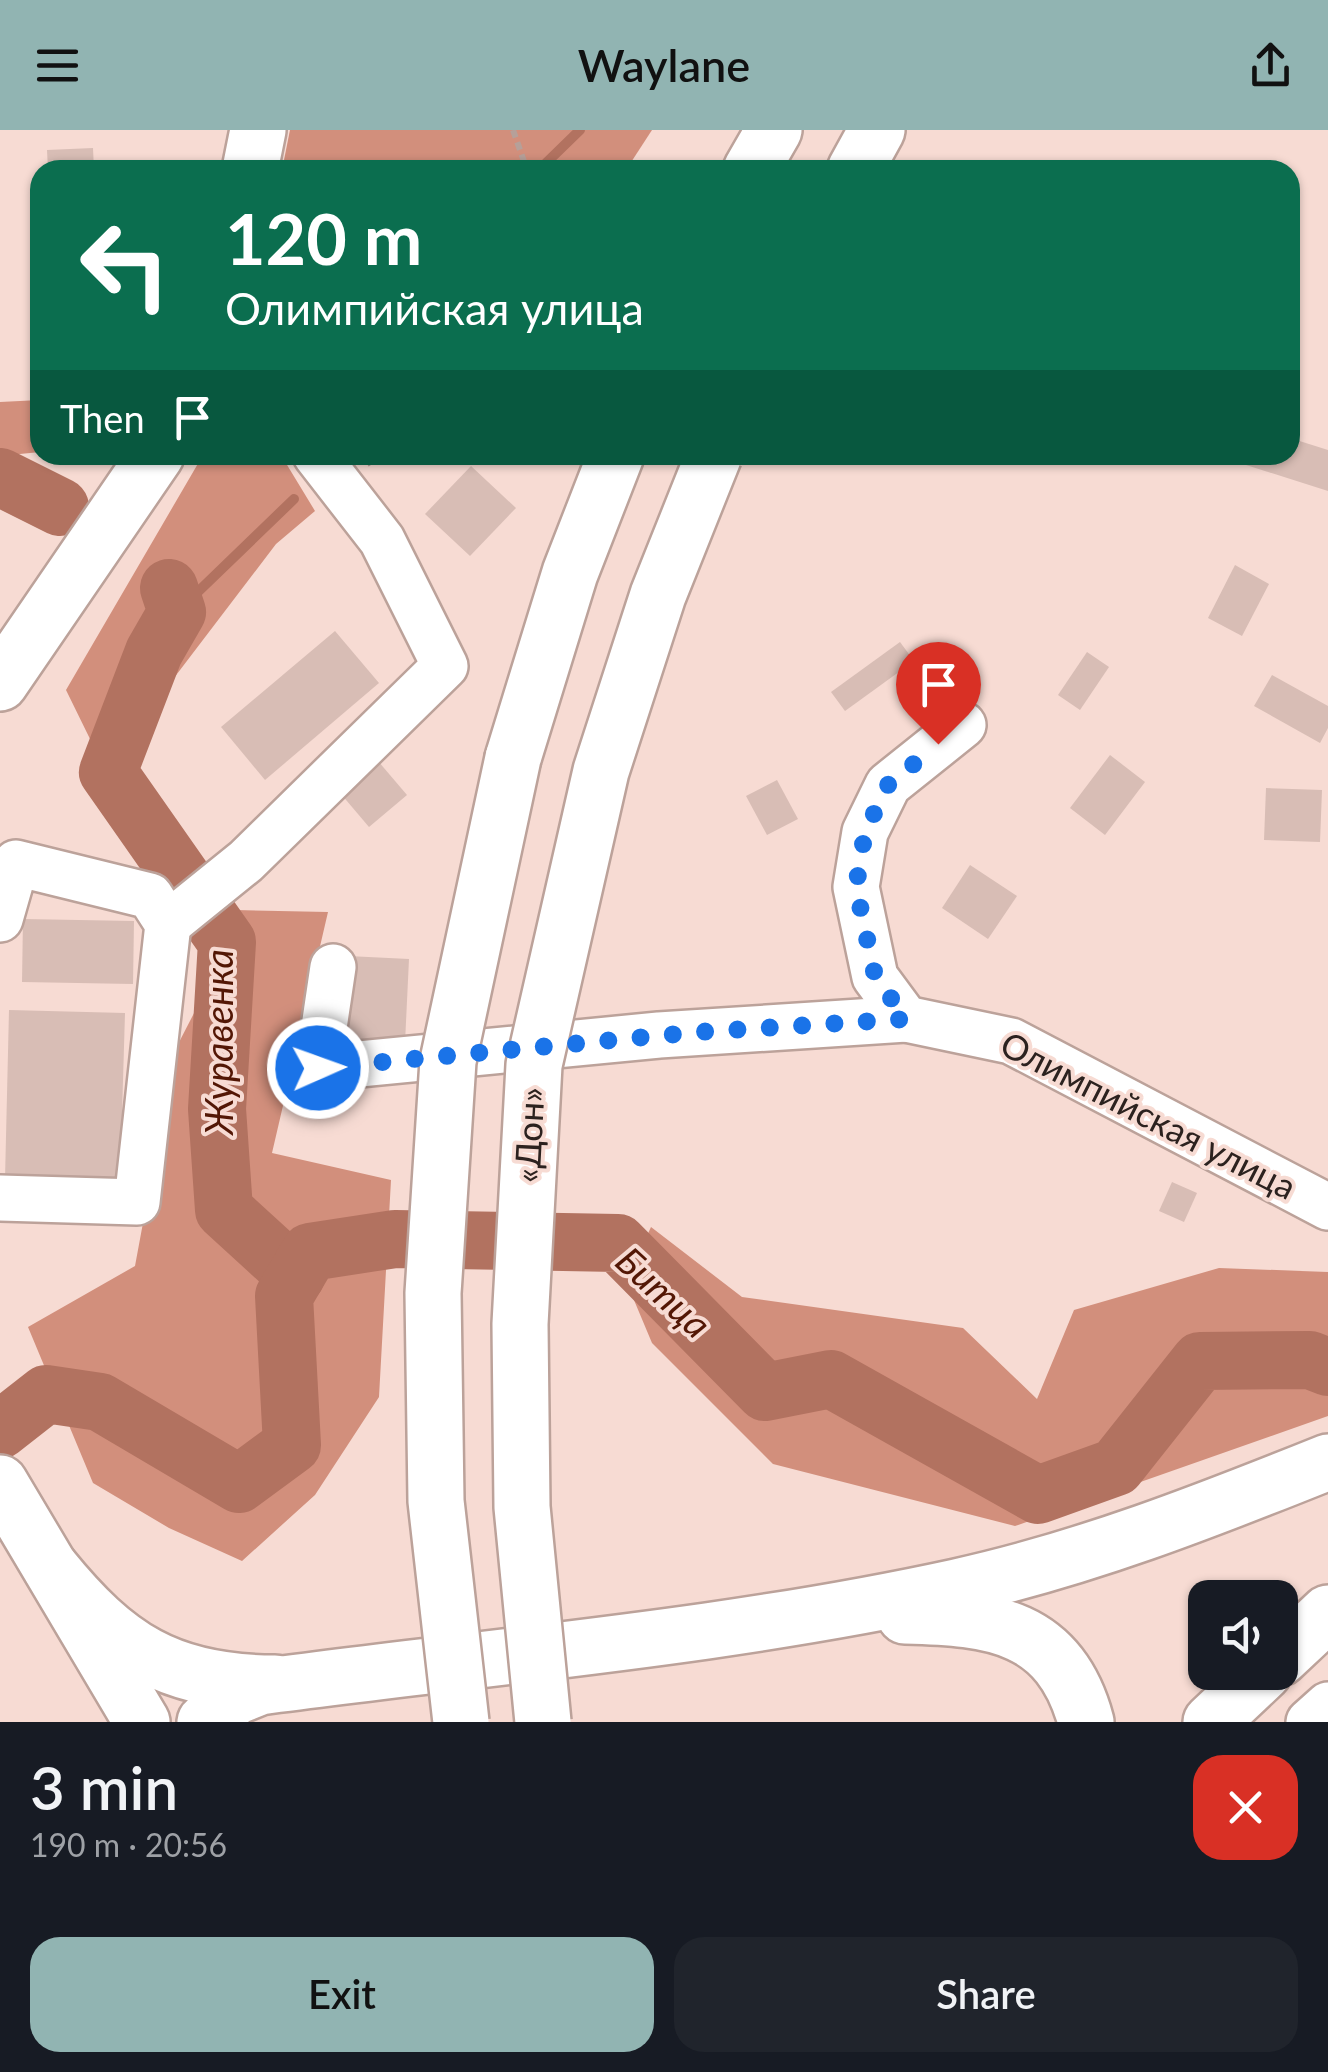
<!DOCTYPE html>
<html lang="en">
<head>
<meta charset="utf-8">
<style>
  body { margin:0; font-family:Lato,sans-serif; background:#20242c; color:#f1f3f6; height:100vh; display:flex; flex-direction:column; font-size:38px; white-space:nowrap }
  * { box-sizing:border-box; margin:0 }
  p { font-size:32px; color:#9ea1a6 }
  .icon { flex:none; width:55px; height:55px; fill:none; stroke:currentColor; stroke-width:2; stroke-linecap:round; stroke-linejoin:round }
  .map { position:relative; height:1592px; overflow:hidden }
  .sheet { display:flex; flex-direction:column; background:#171b24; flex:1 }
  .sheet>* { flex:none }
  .guide { position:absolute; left:30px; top:30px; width:1270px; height:305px; border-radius:30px; box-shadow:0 2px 8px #0004; background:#0b6e4f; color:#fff; overflow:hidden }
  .tools { position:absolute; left:1188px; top:1450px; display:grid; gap:20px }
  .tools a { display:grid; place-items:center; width:110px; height:110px; border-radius:20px; background:#171b24; box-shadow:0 2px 8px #0004; font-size:50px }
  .pin { position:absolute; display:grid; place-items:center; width:85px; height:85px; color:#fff; margin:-102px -42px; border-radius:50% 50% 50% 0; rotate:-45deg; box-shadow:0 0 10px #0007 }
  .pin .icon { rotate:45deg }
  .me { position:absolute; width:110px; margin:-55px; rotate:88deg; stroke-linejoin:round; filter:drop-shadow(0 0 8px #0008) }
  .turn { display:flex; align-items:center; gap:35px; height:210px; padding:0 30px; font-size:45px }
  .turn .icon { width:130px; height:130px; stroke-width:2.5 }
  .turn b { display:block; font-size:70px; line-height:85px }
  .then { display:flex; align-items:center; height:95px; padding:0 30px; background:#0003; gap:20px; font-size:38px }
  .round { display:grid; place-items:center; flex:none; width:105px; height:105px; border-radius:30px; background:#20242c }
  .summary { display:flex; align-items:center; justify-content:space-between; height:170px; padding:0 30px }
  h1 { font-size:60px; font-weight:600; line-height:75px }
  .primary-button { display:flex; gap:20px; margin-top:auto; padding:20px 30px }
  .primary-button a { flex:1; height:115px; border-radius:30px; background:#91b4b2; color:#111; font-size:40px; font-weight:600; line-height:115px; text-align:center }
  .primary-button a+a { background:#20242c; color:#f1f3f6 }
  header { display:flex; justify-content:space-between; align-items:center; height:130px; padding:0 30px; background:#91b4b2; color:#111; font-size:45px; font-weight:600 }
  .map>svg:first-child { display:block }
  .forest { fill:#d28f7c }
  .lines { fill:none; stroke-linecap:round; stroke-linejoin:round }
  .stream { stroke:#b27260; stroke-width:10 }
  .river { stroke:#b27260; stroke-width:58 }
  .building { fill:#d8bdb5 }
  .minor-casing { stroke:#bca29a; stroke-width:50 }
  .major-casing { stroke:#bca29a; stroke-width:60 }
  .highway-casing { stroke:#bca29a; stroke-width:60 }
  .path { stroke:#b6a099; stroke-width:6; stroke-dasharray:8 5; stroke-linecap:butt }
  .minor { stroke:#fff; stroke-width:45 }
  .major { stroke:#fff; stroke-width:55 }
  .highway { stroke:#fff; stroke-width:55 }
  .highway-bridge-casing { stroke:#bca29a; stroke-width:60; stroke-linecap:butt }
  .highway-bridge { stroke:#fff; stroke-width:55 }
  .route { stroke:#1a73e8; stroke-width:18; stroke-dasharray:0 32.4 }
  .labels { text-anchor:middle; stroke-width:8; stroke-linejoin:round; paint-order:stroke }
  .street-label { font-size:35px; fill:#2c221f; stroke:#f7dbd3 }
  .water-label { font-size:38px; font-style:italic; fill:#531705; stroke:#f7dbd3 }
</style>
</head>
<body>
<header><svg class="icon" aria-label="menu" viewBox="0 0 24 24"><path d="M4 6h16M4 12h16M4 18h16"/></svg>Waylane<svg class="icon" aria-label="share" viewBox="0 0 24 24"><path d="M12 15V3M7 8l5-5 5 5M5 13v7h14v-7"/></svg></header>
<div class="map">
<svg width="1328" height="1592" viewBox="0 0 1328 1592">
  <rect width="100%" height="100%" fill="#f7dbd3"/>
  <g class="forest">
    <path d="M290 0H652L626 40H282Z"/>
    <path d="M40 270V322L0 326V272Z"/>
    <path d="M203 325H281L315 381 276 414 145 586 91 611 66 560Z"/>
    <path d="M235 780 328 782 272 1023 391 1050 379 1267 315 1365 242 1431 169 1398 93 1353 28 1197 135 1136 175 920 208 856Z"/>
    <path d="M651 1097 742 1167 963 1198 1037 1269 1074 1180 1219 1138 1328 1142V1286L1015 1396 773 1334 652 1213 626 1151Z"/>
  </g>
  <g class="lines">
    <g class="stream">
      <path d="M543 36 580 0"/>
      <path d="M177 482 294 369"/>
    </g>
    <g class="river">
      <path d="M0 347 60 377"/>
      <path d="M169 458 177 482 154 522 108 642 227 812 217 979 224 1080 296 1146"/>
      <path d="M0 1300 46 1264 100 1272 239 1354 292 1315 284 1166 310 1122 395 1109 618 1113 765 1262 831 1249 1038 1365 1116 1337 1200 1231 1310 1230 1328 1237"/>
    </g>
  </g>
  <g class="building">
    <path d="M93 18 94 40H48L47 20Z"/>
    <path d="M1290 308 1328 320V361L1246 335 1249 325H1290Z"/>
    <path d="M471 336 516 378 470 426 425 384Z"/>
    <path d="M1235 435 1269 454 1242 506 1208 488Z"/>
    <path d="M335 501 379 553 265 650 221 597Z"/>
    <path d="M900 512 914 531 845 581 831 562Z"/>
    <path d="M1087 522 1109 537 1080 580 1058 565Z"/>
    <path d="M1272 545 1328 576V598L1320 613 1254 576Z"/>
    <path d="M1110 625 1145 652 1105 705 1070 678Z"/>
    <path d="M378 631 407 665 369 697 341 664Z"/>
    <path d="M777 650 798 689 767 705 746 666Z"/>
    <path d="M1266 658 1322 660 1320 712 1264 710Z"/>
    <path d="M970 735 1017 766 988 809 942 778Z"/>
    <path d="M23 789 134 791 133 854 22 852Z"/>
    <path d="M348 826 409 829 405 913 344 910Z"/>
    <path d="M9 880 125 883 120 1052 5 1049Z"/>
    <path d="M1172 1052 1197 1063 1184 1092 1159 1081Z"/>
  </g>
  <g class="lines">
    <g class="minor-casing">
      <g id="minor">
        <path d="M963 595 888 655 865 702 856 757 875 847 906 889 1011 911 1328 1077"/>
        <path d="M0 789 16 733 150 766 168 794 137 1072 0 1068"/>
        <path d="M168 794 246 731 445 536 382 410 316 325"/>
        <path d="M333 837 318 938 659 905 906 889"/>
        <path d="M1309 1592 1328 1575"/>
      </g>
    </g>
    <g class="major-casing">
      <g id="major">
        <path d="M250 40 258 0"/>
        <path d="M0 553 156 325"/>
        <path d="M0 1353 142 1592"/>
        <path d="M51 1438C116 1518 169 1553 275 1553"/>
        <path d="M905 1486C992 1488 1060 1495 1086 1592"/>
        <path d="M1280 1528 1328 1483"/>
        <path d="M205 1592 235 1567 260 1557C492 1526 727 1507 956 1457 1084 1429 1206 1381 1328 1332"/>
        <path d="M1211 1592 1264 1542"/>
      </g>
    </g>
    <g class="highway-casing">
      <g id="highway">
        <path d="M751 40 774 0"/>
        <path d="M855 40 877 0"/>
        <path d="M513 628 570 443 616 325"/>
      </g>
    </g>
    <g class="path">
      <path d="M513 0 527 40"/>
      <path d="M367 334 381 325"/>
    </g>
    <use href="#minor" class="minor"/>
    <use href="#major" class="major"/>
    <use href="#highway" class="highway"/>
    <g class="highway-bridge-casing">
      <g id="highway-bridge">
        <path d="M461 1592 436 1371 433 1163 448 931 513 628"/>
        <path d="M543 1592 522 1377 520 1194 534 935 601 641 658 465 714 325"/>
      </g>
    </g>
    <use href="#highway-bridge" class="highway-bridge"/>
  </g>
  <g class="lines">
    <path class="route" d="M318 938 698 902 906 889 875 846 856 757 865 702 888 655 938 614"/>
  </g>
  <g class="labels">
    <g class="street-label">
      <text transform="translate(1148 986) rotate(27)" y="12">Олимпийская улица</text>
      <text transform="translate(530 1005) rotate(-87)" y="12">«Дон»</text>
    </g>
    <g class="water-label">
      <text transform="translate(220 912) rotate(-90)" y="13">Журавенка</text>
      <text transform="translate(663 1163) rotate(43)" y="13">Битца</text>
    </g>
  </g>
</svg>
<div class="tools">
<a><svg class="icon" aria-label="sound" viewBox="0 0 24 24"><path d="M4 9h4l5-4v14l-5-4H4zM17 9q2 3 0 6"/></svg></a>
</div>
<div class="pin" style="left:938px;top:614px;background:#d93025"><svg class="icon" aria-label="arrive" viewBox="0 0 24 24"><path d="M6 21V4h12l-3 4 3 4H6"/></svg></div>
<svg class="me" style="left:318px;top:938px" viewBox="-20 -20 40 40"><circle r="17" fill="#1a73e8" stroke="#fff" stroke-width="3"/><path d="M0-11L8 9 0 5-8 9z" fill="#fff"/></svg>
<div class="guide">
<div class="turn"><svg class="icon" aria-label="left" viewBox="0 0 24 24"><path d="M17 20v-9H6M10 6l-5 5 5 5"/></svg><div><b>120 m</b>Олимпийская улица</div></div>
<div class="then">Then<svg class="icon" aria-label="arrive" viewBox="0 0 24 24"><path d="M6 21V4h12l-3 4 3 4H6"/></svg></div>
</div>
</div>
<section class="sheet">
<div class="summary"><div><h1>3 min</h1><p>190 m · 20:56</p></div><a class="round" style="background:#d93025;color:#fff"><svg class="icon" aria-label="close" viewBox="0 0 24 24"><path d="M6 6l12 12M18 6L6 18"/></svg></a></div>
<div class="primary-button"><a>Exit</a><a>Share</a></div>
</section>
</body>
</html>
